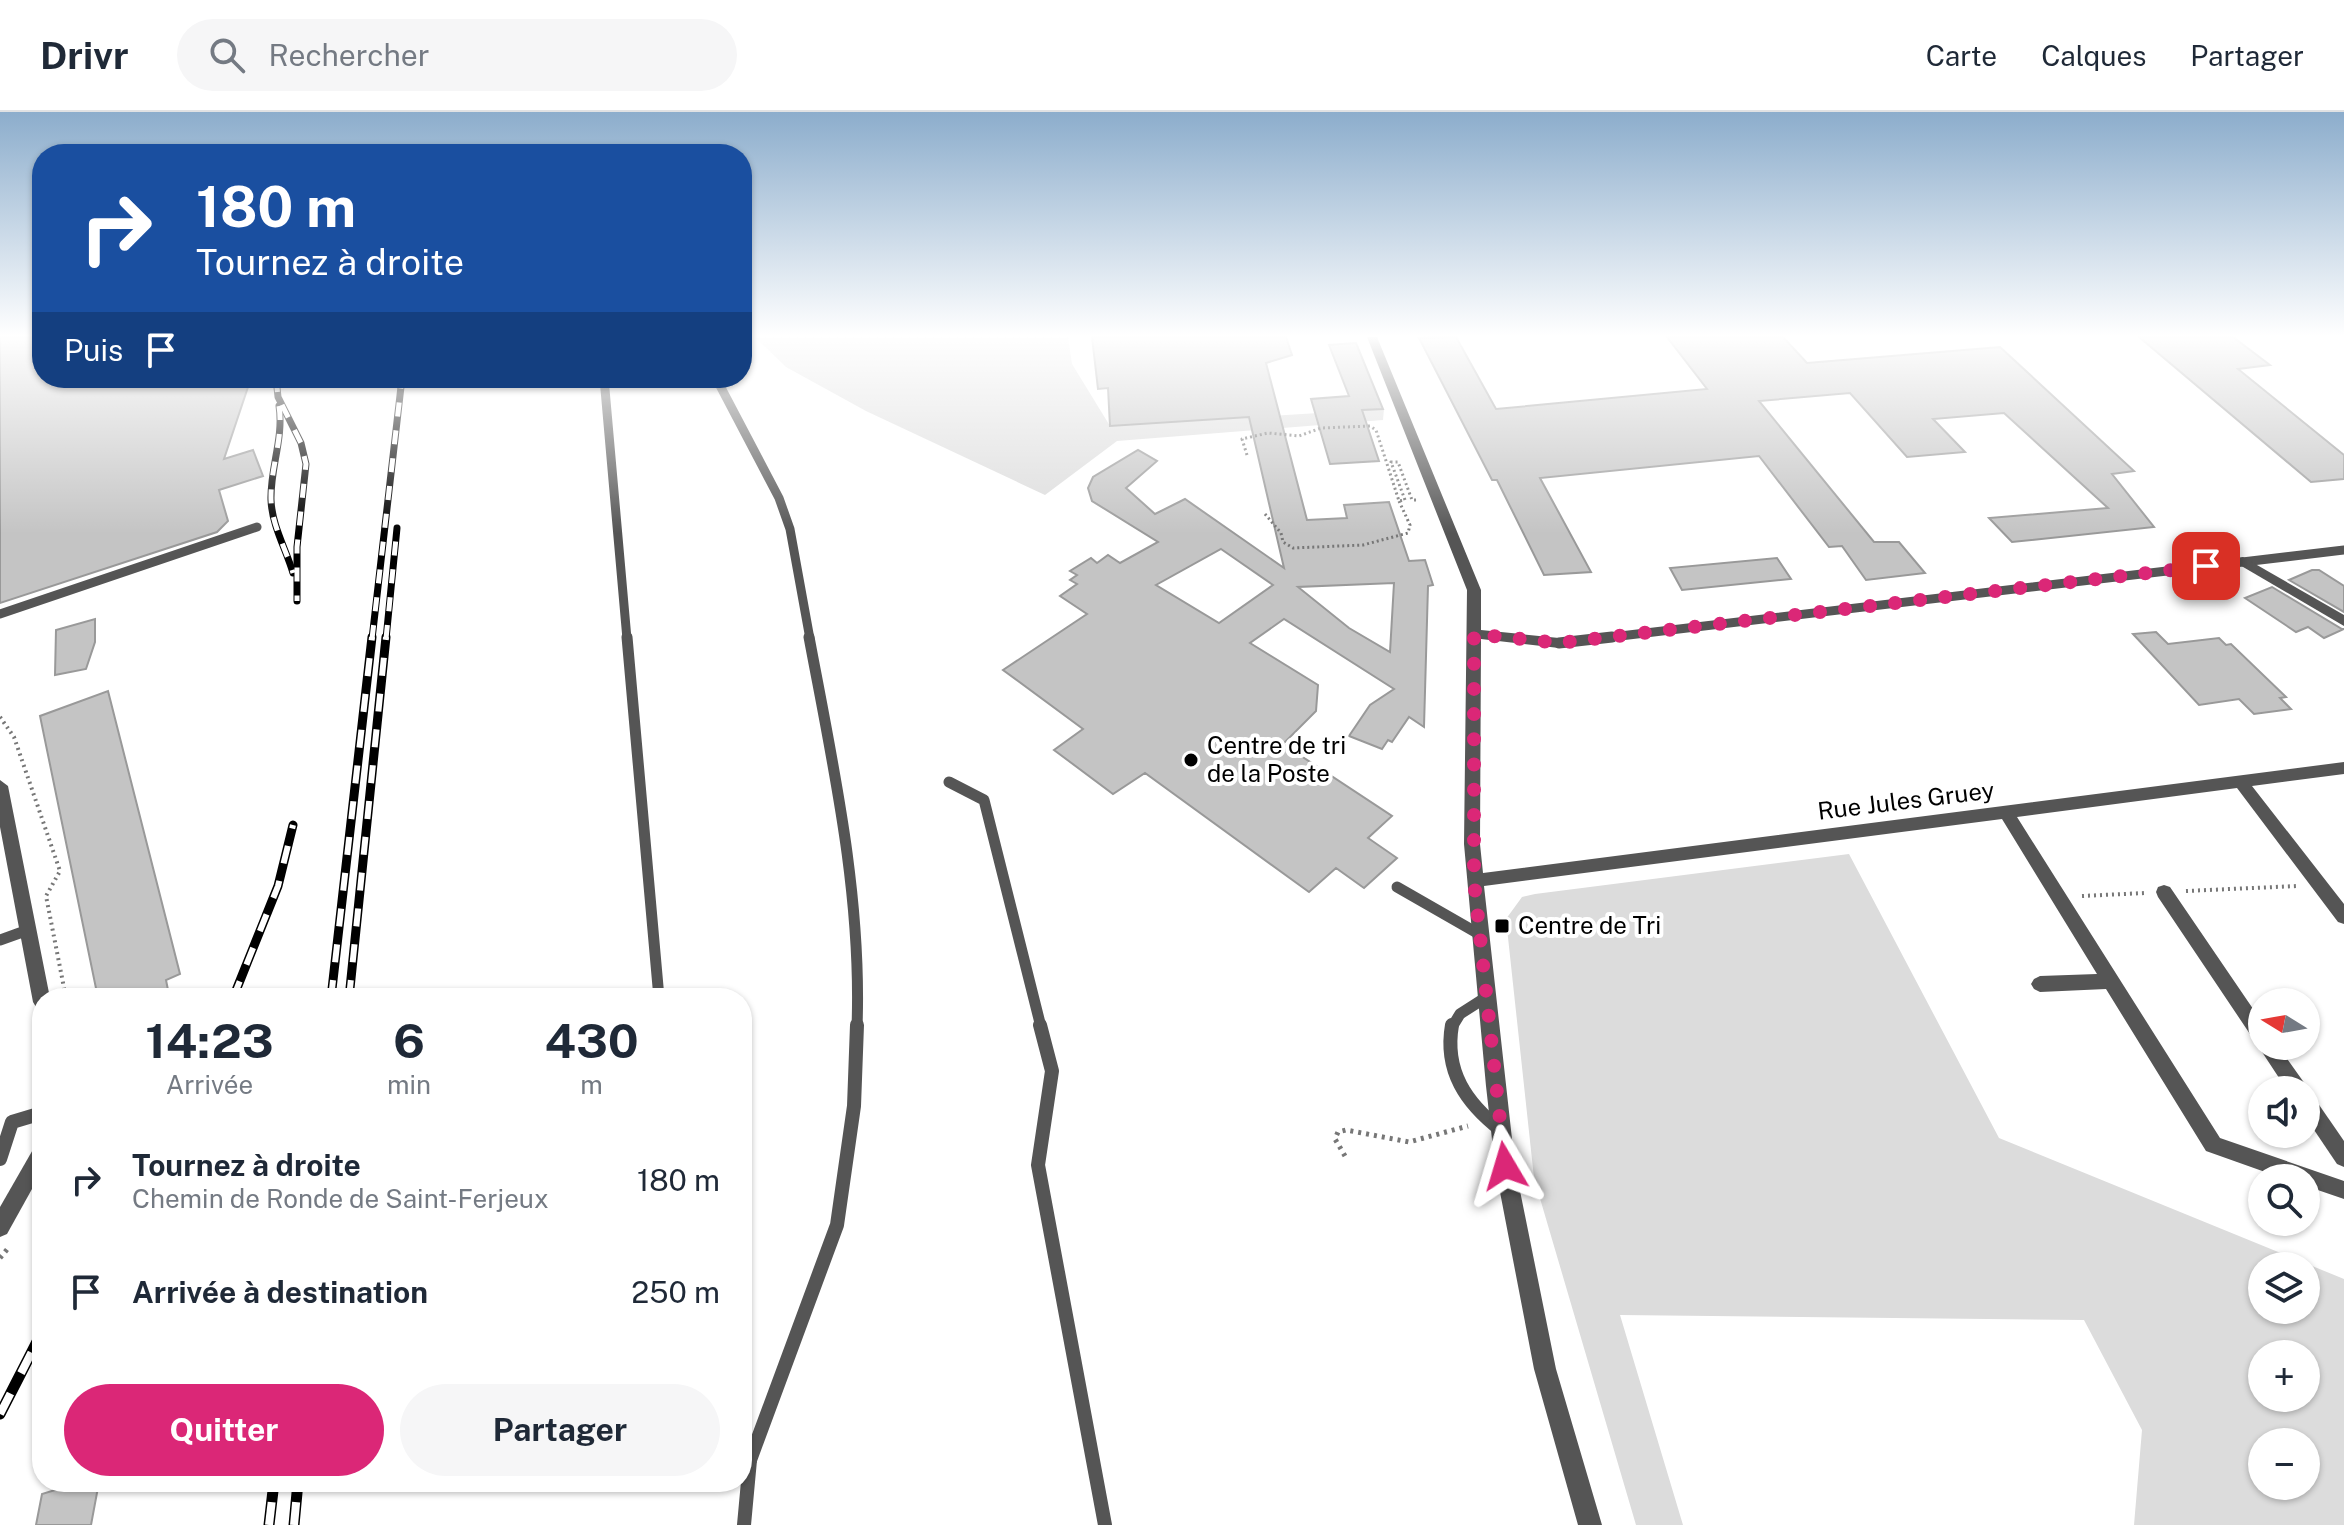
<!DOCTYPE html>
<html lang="fr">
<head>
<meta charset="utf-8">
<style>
  body { margin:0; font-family:"Public Sans",sans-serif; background:#f6f6f7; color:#1f2937; height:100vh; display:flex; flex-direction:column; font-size:30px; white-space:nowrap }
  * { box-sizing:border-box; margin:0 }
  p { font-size:26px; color:#747a83 }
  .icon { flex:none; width:44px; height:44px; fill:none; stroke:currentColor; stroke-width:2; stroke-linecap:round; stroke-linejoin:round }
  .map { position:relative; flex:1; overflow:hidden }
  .side { position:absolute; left:32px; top:876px; width:720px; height:504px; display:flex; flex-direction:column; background:#fff; border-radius:32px; box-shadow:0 2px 6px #0004 }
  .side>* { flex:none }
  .top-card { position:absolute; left:32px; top:32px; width:720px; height:244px; border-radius:32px; box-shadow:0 2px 6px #0004; background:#1a4fa0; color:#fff; overflow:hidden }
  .needle { width:52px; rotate:281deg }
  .buttons { position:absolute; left:2248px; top:876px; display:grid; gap:16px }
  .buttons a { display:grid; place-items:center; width:72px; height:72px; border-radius:50%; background:#fff; box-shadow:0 2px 6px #0004; font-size:40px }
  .pin { position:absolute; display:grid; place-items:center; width:68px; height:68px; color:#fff; margin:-34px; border-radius:16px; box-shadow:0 4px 12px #0006 }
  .me { position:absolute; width:88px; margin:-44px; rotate:353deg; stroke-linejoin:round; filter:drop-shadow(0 0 6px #0008) }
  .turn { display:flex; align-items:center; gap:28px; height:168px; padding:0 32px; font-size:36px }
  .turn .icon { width:104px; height:104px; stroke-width:2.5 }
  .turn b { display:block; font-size:56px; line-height:68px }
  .then { display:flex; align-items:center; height:76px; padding:0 32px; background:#0003; gap:16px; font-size:30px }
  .eta { display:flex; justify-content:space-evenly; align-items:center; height:136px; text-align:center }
  .eta b { font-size:48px; font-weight:700; line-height:56px }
  .cta { display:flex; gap:16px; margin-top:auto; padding:16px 32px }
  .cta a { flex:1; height:92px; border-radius:48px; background:#db2777; color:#fff; font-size:32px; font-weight:700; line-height:92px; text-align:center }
  .cta a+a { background:#f6f6f7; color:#1f2937 }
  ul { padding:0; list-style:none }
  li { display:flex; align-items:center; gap:24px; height:112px; padding:0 32px }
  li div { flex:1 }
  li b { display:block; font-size:30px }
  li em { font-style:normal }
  header { display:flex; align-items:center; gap:48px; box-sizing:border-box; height:112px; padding:0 40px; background:#fff; border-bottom:2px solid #e0e1e3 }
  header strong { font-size:38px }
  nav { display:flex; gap:44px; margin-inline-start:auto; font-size:28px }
  .search { width:560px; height:72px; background:#f6f6f7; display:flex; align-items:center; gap:20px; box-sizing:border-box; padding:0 28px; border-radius:44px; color:#747a83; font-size:30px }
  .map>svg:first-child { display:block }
  .green { fill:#dcdcdc; fill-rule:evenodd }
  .building { fill:#c4c4c4; stroke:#999; stroke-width:2; fill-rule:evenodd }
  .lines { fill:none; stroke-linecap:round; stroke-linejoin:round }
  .path-far2 { stroke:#777; stroke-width:3; stroke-dasharray:2 3; stroke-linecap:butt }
  .path-far1 { stroke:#777; stroke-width:4; stroke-dasharray:2 4; stroke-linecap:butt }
  .path { stroke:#777; stroke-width:5; stroke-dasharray:3 5; stroke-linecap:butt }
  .service-far2 { stroke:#555; stroke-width:9 }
  .service-far1 { stroke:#555; stroke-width:11 }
  .service { stroke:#555; stroke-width:14 }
  .minor { fill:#555; fill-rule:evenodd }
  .rail-far2-casing { stroke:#000; stroke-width:7 }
  .rail-far1-casing { stroke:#000; stroke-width:9 }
  .rail-casing { stroke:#000; stroke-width:11 }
  .rail-far2 { stroke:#fff; stroke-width:5; stroke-dasharray:14; stroke-linecap:butt }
  .rail-far1 { stroke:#fff; stroke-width:6; stroke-dasharray:18; stroke-linecap:butt }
  .rail { stroke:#fff; stroke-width:8; stroke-dasharray:23; stroke-linecap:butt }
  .route { stroke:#db2777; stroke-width:14; stroke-dasharray:0 25.2 }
  .poi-dot { fill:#000; stroke:#fff; stroke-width:3 }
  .labels { text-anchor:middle; stroke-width:8; stroke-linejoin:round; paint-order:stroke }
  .poi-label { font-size:24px; fill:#000; stroke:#fff; text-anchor:start }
  .street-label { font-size:24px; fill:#000; stroke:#fff }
</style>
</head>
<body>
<header>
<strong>Drivr</strong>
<div class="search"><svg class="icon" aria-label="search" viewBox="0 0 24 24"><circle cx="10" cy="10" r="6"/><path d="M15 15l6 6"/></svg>Rechercher</div>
<nav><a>Carte</a><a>Calques</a><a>Partager</a></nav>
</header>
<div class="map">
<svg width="2344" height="1413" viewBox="0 0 2344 1413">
  <rect width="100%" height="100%" fill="#fff"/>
  <g class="green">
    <path d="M755 225H1068L1072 252 1110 314 1384 297 1383 308 1117 329 1045 383 866 299 786 255Z"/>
    <path d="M1849 742 1999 1026 2344 1167V1413H2134L2142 1318 2084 1208 1620 1203 1683 1413H1636L1534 1066 1506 807 1522 785 1535 782ZM2306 1154V1198H2262V1154ZM2262 1242H2306V1286H2262ZM2262 1330H2306V1374H2262Z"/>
  </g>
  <g class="building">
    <path d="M0 225H42V266H251L224 347 253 338 263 364 219 378 228 409 217 420 0 491Z"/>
    <path d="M1092 225H1286L1292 243 1266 251 1307 408 1347 406 1344 393 1389 390 1409 449 1425 448 1433 473 1428 474 1424 615 1409 605 1392 630 1388 628 1382 637 1349 624 1370 593 1394 577 1284 507 1250 531 1318 573 1316 599 1283 632 1392 704 1368 726 1397 746 1364 776 1336 756 1309 780 1145 661 1113 682 1054 638 1083 617 1003 558 1087 502 1060 484 1077 472 1070 468 1077 463 1070 459 1091 446 1097 451 1108 443 1120 451 1158 430 1092 389 1088 376 1093 365 1138 338 1157 349 1126 376 1155 402 1185 387 1284 456 1249 305 1110 314 1108 276 1098 277ZM1221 437 1273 473 1219 511 1156 473ZM1394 471 1390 540 1349 516 1298 475Z"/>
    <path d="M1456 225 1496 297 1707 277 1667 225H1783L1807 251 2000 235 2134 359 2112 362 2154 415 2012 430 1989 406 2108 396 2004 301 1933 307 1965 340 1907 345 1850 281 1759 289 1874 430H1899L1925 461 1866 468 1842 434 1829 435 1759 344 1540 366 1591 460 1544 463 1497 368H1492L1419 226Z"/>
    <path d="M2139 225H2233L2270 253 2238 257 2344 343V367L2311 370Z"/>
    <path d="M1356 231 1383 297 1362 298 1379 349 1330 352 1311 287 1349 284 1329 233Z"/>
    <path d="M1777 446 1791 467 1682 478 1670 456Z"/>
    <path d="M2312 458H2319L2344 474V500L2289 468Z"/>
    <path d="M2272 475 2342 517H2344L2324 526 2308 515 2296 520 2245 486Z"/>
    <path d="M95 507V530L86 557 55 563 56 518Z"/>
    <path d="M2156 520 2168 532 2219 526 2226 533 2231 532 2286 585 2280 586 2291 597 2254 602 2239 587 2199 593 2133 522Z"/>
    <path d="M108 579 180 862 166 868 168 878 149 886H98L40 604Z"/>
    <path d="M81 1370H99L91 1413H36L42 1382Z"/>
  </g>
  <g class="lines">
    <g class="path-far2">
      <path d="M1247 343 1242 327 1268 321 1299 324 1321 316 1370 314 1376 318 1399 389 1405 388 1391 350H1398L1412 388H1418"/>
      <path d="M1265 402 1281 421 1283 430 1293 436 1363 433 1408 421 1410 413 1399 389"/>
    </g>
    <g class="path-far1">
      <path d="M0 605 14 625 60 759 46 784 66 886"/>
      <path d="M2186 779 2297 774"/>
      <path d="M2082 784 2145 781"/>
    </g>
    <g class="path">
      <path d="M1345 1044 1335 1027 1338 1020 1346 1018 1409 1030 1468 1014"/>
      <path d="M0 1146 9 1135"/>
    </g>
    <g class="service-far2">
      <path d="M604 266 627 527"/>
      <path d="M716 266 779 386 790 417 810 527"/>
      <path d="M0 502 257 415"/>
      <path d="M1595 527 2344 438"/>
    </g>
    <g class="service-far1">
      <path d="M627 525 659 886"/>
      <path d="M809 525C833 653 862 783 857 915"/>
      <path d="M1559 531 1612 525"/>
      <path d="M949 670 984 688 1041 915"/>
      <path d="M1397 775 1479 822"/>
      <path d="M0 828 28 818"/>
      <path d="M1452 915 1460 902 1485 886"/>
    </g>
    <g class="service">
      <path d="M1040 913 1052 959 1038 1053 1105 1413"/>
      <path d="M1452 913C1444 959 1466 991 1501 1018"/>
      <path d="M0 1047 12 1010 42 1001"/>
      <path d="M742 1332 750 1348"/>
      <path d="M744 1413 750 1348 837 1113 854 994 857 913"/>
    </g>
    <g class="minor">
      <path d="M1367 225H1377L1481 478V518L1559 526 1566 531 1559 536 1481 527 1480 732 1483 761 2344 650V662L2252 674 2344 792V812L2338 810 2237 676 2017 705 2220 1026 2344 1069V1087L2306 1074V1066H2282L2206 1039 2106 877 2040 880 2034 877 2031 872 2034 867 2040 864 2097 862 2002 707 1484 774 1515 1054 1556 1257 1602 1413H1578L1534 1257 1495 1054 1486 974 1464 732 1467 478Z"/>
      <path d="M2243 445 2344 503V514L2238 452V446Z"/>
      <path d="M0 668 8 674 50 886H42V898L36 895 33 890 0 715Z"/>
      <path d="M2164 773 2170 775 2262 910V934H2278L2305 972 2307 978 2306 981V978H2287L2262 940 2260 932 2256 931 2158 785 2156 780 2158 775Z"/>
      <path d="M2306 981 2313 984 2344 1029V1055L2337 1052 2306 1006Z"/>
      <path d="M42 1031V1059L7 1122 0 1125V1095L35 1034Z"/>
    </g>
    <g class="rail-far2-casing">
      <g id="rail-far2">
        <path d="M276 266 278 285 301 331 306 352 297 435V489"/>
        <path d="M279 294C284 326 270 356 271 388 272 414 286 437 293 461"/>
        <path d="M372 527 402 266"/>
        <path d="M386 527 397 416"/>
      </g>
    </g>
    <g class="rail-far1-casing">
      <g id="rail-far1">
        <path d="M233 886 278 774 293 713"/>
        <path d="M331 886 372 525"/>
        <path d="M349 886 386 525"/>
      </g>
    </g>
    <g class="rail-casing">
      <g id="rail">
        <path d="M0 1302 42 1220"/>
        <path d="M269 1413 274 1370"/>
        <path d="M294 1413 298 1370"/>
      </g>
    </g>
    <use href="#rail-far2" class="rail-far2"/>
    <use href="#rail-far1" class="rail-far1"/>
    <use href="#rail" class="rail"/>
  </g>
  <linearGradient id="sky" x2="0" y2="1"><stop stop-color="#8cadcc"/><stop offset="0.53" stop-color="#fff"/><stop offset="1" stop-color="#fff" stop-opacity="0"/></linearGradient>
  <rect width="2344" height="422" fill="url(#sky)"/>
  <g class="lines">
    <path class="route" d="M1505 1054 1474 769V522L1559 531 2206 454"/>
  </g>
  <g class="poi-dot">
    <circle cx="1191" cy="648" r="8"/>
    <rect x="1494" y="806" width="16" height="16" rx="4"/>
  </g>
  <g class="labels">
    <g class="poi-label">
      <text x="1207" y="642">Centre de tri<tspan x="1207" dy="28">de la Poste</tspan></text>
      <text x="1518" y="822">Centre de Tri</text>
    </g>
    <g class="street-label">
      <text transform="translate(1906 689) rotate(-7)" y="8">Rue Jules Gruey</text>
    </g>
  </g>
</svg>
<div class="buttons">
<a><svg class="needle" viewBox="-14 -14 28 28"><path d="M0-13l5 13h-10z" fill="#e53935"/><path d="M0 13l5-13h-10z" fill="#747a83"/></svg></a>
<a><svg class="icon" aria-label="sound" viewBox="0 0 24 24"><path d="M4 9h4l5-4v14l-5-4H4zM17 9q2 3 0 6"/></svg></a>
<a><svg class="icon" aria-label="search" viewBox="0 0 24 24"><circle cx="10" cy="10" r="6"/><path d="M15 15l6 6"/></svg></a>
<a><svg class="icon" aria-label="layers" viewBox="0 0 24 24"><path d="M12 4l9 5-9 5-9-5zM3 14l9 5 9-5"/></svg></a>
<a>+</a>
<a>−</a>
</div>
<div class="pin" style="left:2206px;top:454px;background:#d93025"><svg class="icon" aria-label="arrive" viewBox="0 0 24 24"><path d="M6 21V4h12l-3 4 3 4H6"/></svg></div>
<svg class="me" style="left:1505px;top:1054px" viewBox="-20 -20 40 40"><path d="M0-17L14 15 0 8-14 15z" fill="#db2777" stroke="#fff" stroke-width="4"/></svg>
<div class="top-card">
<div class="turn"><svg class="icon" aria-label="right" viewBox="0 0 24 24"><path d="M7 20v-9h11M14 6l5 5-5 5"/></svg><div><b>180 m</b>Tournez à droite</div></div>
<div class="then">Puis<svg class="icon" aria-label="arrive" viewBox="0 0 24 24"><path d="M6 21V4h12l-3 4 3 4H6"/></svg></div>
</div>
<section class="side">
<div class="eta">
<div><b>14:23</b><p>Arrivée</p></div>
<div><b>6</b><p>min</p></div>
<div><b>430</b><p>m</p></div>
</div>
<ul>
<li><svg class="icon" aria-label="right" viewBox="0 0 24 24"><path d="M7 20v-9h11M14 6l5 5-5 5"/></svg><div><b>Tournez à droite</b><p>Chemin de Ronde de Saint-Ferjeux</p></div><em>180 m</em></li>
<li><svg class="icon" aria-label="arrive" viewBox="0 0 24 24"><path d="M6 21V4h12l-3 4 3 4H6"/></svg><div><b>Arrivée à destination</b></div><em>250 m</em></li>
</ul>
<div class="cta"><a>Quitter</a><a>Partager</a></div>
</section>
</div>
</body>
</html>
